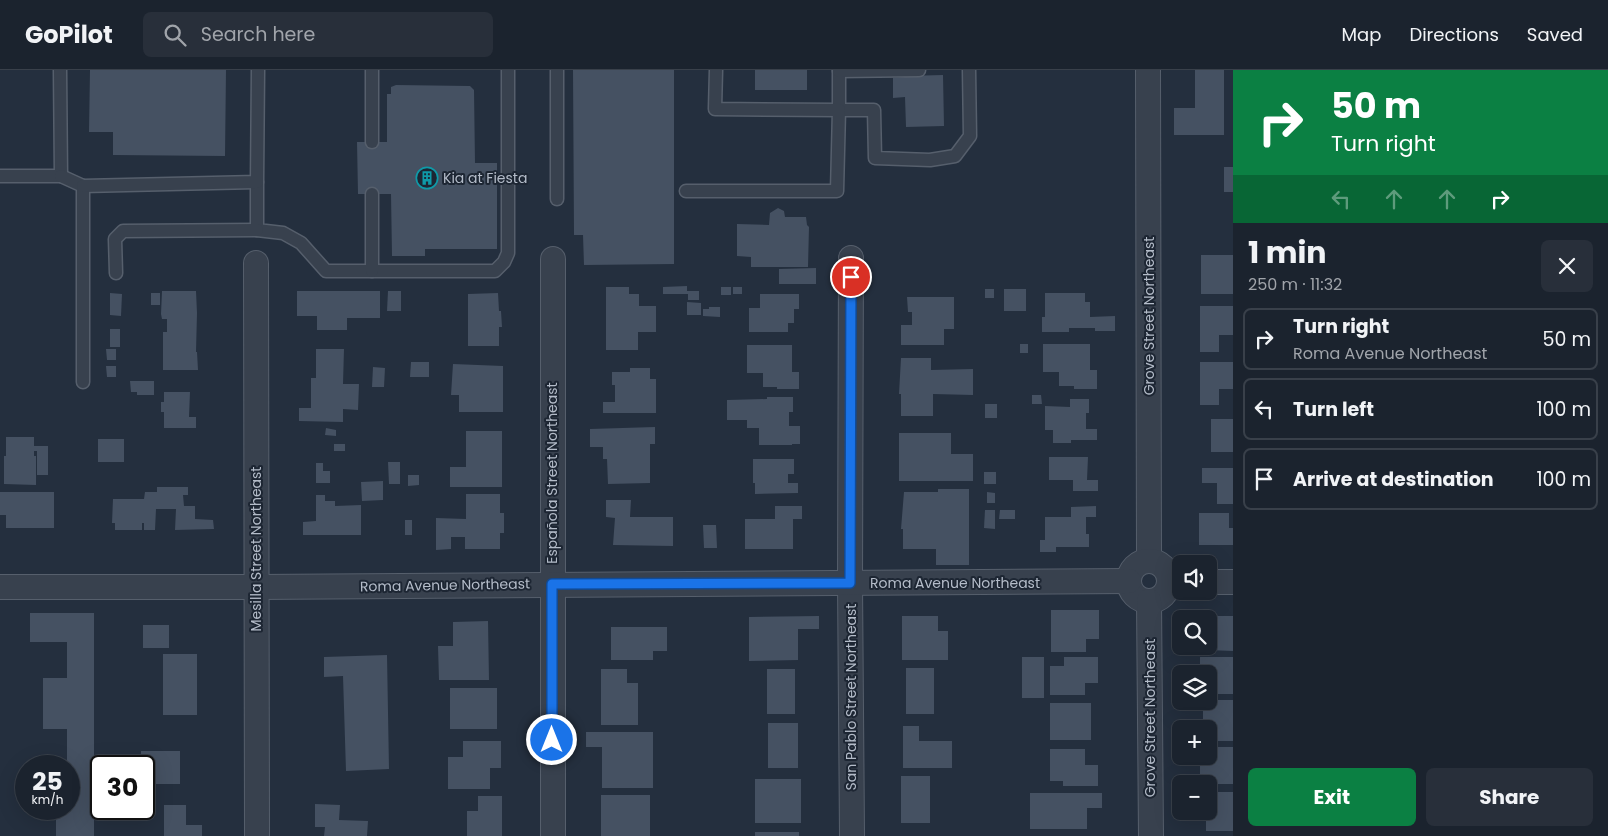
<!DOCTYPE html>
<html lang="en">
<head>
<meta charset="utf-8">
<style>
  body { margin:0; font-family:Poppins,sans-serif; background:#282f3a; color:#f1f3f6; height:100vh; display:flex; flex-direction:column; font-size:19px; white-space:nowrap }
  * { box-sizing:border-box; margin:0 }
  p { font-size:16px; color:#a0a4aa }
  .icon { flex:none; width:28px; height:28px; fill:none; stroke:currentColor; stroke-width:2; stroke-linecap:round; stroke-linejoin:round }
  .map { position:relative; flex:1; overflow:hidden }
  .panel { display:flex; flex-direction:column; background:#1b232e; width:375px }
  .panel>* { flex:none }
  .banner { background:#0b8043; color:#fff; overflow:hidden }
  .buttons { position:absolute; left:1172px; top:485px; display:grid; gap:10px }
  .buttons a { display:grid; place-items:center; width:45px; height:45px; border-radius:8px; background:#1b232e; box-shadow:0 5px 20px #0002,0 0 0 1px #39404a; font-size:25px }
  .speed { position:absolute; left:15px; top:685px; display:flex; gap:10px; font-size:25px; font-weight:700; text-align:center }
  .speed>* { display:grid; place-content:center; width:65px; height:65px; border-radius:50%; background:#1b232e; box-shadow:0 5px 20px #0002,0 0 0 1px #39404a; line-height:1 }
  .speed small { font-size:12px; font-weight:400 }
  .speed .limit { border:2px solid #111; border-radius:8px; background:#fff; color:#111 }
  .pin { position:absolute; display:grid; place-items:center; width:42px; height:42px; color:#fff; margin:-21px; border:2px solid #fff; border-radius:50%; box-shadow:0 1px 5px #0007 }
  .me { position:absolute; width:55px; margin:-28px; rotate:0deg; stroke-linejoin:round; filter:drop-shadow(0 0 4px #0008) }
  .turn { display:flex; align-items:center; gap:18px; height:105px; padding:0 15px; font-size:22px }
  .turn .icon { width:65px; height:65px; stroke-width:2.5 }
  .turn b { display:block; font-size:35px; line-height:42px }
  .lanes { display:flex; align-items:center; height:48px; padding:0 15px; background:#0003; justify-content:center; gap:25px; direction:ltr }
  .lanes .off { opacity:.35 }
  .round { display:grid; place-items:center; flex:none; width:52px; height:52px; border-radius:8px; background:#282f3a }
  .headline { display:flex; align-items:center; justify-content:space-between; height:85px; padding:0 15px }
  h1 { font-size:30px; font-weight:700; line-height:38px }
  .cta { display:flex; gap:10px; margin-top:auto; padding:10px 15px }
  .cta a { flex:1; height:58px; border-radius:8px; background:#0b8043; color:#fff; font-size:20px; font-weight:700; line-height:58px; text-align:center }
  .cta a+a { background:#282f3a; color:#f1f3f6 }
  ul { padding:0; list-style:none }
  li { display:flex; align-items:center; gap:15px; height:62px; margin:0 10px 8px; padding:0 5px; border:2px solid #39404a; border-radius:8px }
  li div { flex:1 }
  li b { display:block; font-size:19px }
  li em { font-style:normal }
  header { display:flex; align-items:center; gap:30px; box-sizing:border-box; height:70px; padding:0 25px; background:#1b232e; border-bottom:1px solid #39404a }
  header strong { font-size:24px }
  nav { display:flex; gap:28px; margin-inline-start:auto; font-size:18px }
  .search { width:350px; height:45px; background:#282f3a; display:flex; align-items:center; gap:12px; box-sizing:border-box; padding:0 18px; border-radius:8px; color:#a0a4aa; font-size:19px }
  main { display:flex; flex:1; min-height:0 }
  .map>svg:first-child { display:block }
  .building { fill:#455162 }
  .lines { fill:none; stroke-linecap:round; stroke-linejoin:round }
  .service-casing { stroke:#565f6c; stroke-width:15 }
  .minor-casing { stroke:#565f6c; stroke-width:26 }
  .service { stroke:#38414e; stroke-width:12 }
  .minor { stroke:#38414e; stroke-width:24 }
  .route-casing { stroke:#114b97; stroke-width:12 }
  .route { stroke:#1a73e8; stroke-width:9 }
  .labels { text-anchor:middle; stroke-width:4; stroke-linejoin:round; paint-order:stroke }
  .poi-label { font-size:14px; fill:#b4bcc9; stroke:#1d2633; text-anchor:start }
  .street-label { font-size:14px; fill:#b4bcc9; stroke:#1d2633 }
</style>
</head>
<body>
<header>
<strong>GoPilot</strong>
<div class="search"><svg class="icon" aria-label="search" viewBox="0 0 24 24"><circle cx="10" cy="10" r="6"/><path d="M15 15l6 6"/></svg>Search here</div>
<nav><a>Map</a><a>Directions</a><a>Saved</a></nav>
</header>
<main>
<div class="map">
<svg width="1233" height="766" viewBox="0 0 1233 766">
  <rect width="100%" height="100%" fill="#242f3e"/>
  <g class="building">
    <path d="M90 0H226L225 86 113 85V62H89Z"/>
    <path d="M573 0H674V194L584 195 583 165H574Z"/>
    <rect x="755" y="0" width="52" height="20"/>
    <path d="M1195 0H1224V65H1174V38H1195Z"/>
    <path d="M943 5 944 56 906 57 905 27 893 28V8L905 7V6Z"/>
    <path d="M396 15 470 16 474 20 475 93H497V179H425V186H392L391 124H358L357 72H387V24H391V17Z"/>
    <rect x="1224" y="97" width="9" height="25"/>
    <path d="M778 138 784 141 785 147H806L807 155 809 157 808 197H751V187L737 186V154L769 155 770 143Z"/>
    <rect x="1201" y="185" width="32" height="39"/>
    <path d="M816 198V214H779V199Z"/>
    <path d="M687 216V221H699V230H688V224H663V217Z"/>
    <path d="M606 217H629V224H639V236H656V262H638V280H606Z"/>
    <rect x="721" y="217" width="10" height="8"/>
    <rect x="733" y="217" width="9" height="7"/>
    <rect x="985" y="219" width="9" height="9"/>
    <rect x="1004" y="219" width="22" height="22"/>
    <path d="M162 221H196L197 243 196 282H197L198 300H163V262H167V249H162L161 244Z"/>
    <path d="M297 221H380V248H347V260H317V246H297Z"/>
    <path d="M388 221H401V241H387Z"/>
    <path d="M110 223 122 224 121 246 110 245Z"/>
    <rect x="151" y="223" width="9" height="12"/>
    <path d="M498 223 499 241H501L502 257H499V276H468V224Z"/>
    <path d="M1045 223H1085V232H1090V247L1115 246V261H1095V258H1069V262H1042V247H1045Z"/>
    <path d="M760 224H799V239H794V253H788V262H749V238H760Z"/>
    <path d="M907 227H954V259H944V275H901V255H912V242H908Z"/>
    <path d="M687 232 701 233V245H687Z"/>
    <path d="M1200 236H1233V265H1219V282H1200Z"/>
    <path d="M709 237H720V247L703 246V239H709Z"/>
    <rect x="110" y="259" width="10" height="18"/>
    <rect x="1020" y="274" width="8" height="9"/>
    <path d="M1043 274H1090V300H1097V319H1074V316H1059V302H1043Z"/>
    <path d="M747 275H792V302H799V319H777V317H763V303H747Z"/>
    <path d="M106 279H116V290H107Z"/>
    <path d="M316 279H344L343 314H359L358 340 343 339V352L299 351V338H311V308H316Z"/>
    <path d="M901 288H931V300L973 299V325L933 324V346H901V324H899Z"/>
    <path d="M411 292H429V307H410Z"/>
    <path d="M1200 292H1233V319H1219V335H1200Z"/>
    <path d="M453 294 503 296V342H459V325H451Z"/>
    <path d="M106 296H116V307H107Z"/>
    <path d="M373 297 385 298 384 317H372Z"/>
    <path d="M630 298H650V309H656V343H603V332H615V315H612V302H630Z"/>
    <path d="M130 311H154V325H137V322H131Z"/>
    <path d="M164 322H190L189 347H196V358H164V342H161V332H164Z"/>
    <path d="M1032 325H1041L1042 334H1032Z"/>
    <path d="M767 327H793V342H789V356H800V374H792V375H759V358H747V350H727V330L767 329Z"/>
    <path d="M1070 329H1089V343H1086V359H1097V370H1071V373H1053V360H1045V336L1070 337Z"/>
    <rect x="985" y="334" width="12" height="14"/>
    <rect x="1211" y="349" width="22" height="33"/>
    <path d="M655 357V374H650V413L608 414 607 389H603V377H590V359Z"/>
    <path d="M326 358 336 360V366L325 365Z"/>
    <path d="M466 361H502V417H450V397H466Z"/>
    <path d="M899 363H951V384H973V411H899Z"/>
    <path d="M6 367H34V376H48V405H37V381H34V386H36V415L4 414V386H6Z"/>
    <rect x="98" y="369" width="26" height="23"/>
    <rect x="334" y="374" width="11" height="7"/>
    <path d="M1049 387H1088L1087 410H1098V421H1073V410H1049Z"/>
    <path d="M753 389H794V404H788V413H798V423L755 424V413H753Z"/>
    <path d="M388 392H400V414H389Z"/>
    <path d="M316 393H323V401H330V413H316Z"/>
    <path d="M1202 398H1233V434H1217V413H1202Z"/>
    <rect x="984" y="402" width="12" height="12"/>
    <path d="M408 405H419V415L408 416Z"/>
    <path d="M383 411V430L362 431 361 412Z"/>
    <path d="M157 417H188V425H183L184 436H195V449L213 450 214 459 175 460 176 439H156L155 460H144V453H142V460H115V453H112L113 429H144L145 422H157Z"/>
    <path d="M938 419H969V495H936V479H903V459H901L904 422H938Z"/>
    <path d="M0 422H54V458H6V445H0Z"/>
    <path d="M987 422 995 423V433H987Z"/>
    <path d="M466 424H500V443H504V463H500V479H465V467H451V479L436 480V448L466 449Z"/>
    <path d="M316 425H325V431H335V436L361 435V465H303V452L316 451Z"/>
    <path d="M606 430H631L630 447H673V476L613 475 615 448 606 447Z"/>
    <path d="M775 436H802V449H793V479H745V449H775Z"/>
    <path d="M1096 436V447H1086V464H1089V477H1056V482H1040V470H1045V447H1071V437Z"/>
    <path d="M985 440H995V459L984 458Z"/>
    <path d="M1000 440H1015V449H999Z"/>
    <path d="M1199 443H1229V458H1233V475H1199Z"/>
    <rect x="405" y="450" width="7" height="15"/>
    <path d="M703 455H716L717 478H704Z"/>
    <path d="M1051 540H1099V569H1086V582H1051Z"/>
    <path d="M30 543H94V766H56V739H69V696H67V659H43V608H67V572H30Z"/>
    <path d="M819 546V559H798V590L749 591V547Z"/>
    <path d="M902 546H938V561H948V590H902Z"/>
    <path d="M1208 546H1233V581L1208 580Z"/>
    <path d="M488 551 489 610H439L438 576H453V552Z"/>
    <rect x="143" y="555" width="26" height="23"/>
    <path d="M611 557H667V581H653V590H611Z"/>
    <rect x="163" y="584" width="34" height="61"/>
    <path d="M387 585 389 699 346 701 343 606 324 607V587Z"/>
    <rect x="1022" y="587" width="22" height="41"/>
    <path d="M1064 587H1098V613H1085V625H1050V596H1064Z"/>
    <path d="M1200 587H1233V624H1209V604H1200Z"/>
    <rect x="906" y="598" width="28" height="46"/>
    <path d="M601 599H627V613H638V655H601Z"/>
    <rect x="767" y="599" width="28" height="45"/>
    <rect x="450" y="618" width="47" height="41"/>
    <path d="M1209 630H1233V671H1209V659H1203V631Z"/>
    <rect x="1050" y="633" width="41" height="37"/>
    <rect x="768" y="653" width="30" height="45"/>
    <path d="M903 656H919V671H952V698H903Z"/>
    <path d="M586 662H653V718H602V677H586Z"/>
    <path d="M463 671H501V698H490V719H448V687H463Z"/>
    <path d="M1209 677H1233V714H1200V686H1209Z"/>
    <path d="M1050 679H1085V695H1098V716H1063V711H1050Z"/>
    <path d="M141 681H180V714H144V696H141Z"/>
    <rect x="901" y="706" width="29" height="47"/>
    <rect x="755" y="709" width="46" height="44"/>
    <path d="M1209 722H1233V761H1206V741H1209Z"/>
    <path d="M1030 723H1102V738H1087V759H1030Z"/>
    <rect x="601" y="725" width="49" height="41"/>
    <path d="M478 726H502V766H467V741H478Z"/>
    <path d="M315 734 340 735 339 750 368 751 367 766H324L325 757H315Z"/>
    <path d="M164 735H186V755H202V766H164Z"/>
    <rect x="755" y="762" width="44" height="4"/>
  </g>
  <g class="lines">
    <g class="service-casing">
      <g id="service">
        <path d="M557 0V129"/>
        <path d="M839 0V40H874L875 88 930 90 955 86 970 66 969 0"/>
        <path d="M839 1 919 0"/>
        <path d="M372 72V0"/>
        <path d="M0 106H61L60 0"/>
        <path d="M61 106 83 116V312"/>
        <path d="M257 112V160L283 163 301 173 326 201H495L504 192 508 183V0"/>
        <path d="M83 116 257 112 258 0"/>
        <path d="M686 121H837L839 40 715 39 716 0"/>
        <path d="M372 124V201"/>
        <path d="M116 203 115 169 123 161 257 160"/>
      </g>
    </g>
    <g class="minor-casing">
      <g id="minor">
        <path d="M1148 0 1149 491"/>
        <path d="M851 188 850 513 852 766"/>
        <path d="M553 189V766"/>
        <path d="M256 193 257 766"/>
        <circle cx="1149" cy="511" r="20"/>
        <path d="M1209 512H1233"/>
        <path d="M0 517H257L1129 511"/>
        <path d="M1149 531 1151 766"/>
      </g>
    </g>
    <use href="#service" class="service"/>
    <use href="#minor" class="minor"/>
  </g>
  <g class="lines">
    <g class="route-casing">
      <path id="route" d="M552 670V514L850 513 851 207"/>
    </g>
    <use href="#route" class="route"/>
  </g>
  <defs>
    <g id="building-ring" transform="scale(1.125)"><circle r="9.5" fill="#1d2633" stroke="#0f9aa8" stroke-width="1.5"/><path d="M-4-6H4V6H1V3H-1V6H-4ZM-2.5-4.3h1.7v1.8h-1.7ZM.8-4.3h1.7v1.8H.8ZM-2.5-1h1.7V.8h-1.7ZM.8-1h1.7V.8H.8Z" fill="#0f9aa8"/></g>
  </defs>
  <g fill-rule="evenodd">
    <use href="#building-ring" x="427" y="108"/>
  </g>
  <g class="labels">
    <g class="poi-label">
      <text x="443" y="113">Kia at Fiesta</text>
    </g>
    <g class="street-label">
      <text transform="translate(1149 246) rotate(-90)" y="5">Grove Street Northeast</text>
      <text transform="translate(552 403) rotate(-90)" y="5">Española Street Northeast</text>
      <text transform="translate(256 479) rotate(-90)" y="5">Mesilla Street Northeast</text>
      <text x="955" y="518">Roma Avenue Northeast</text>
      <text transform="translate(445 515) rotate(-1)" y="5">Roma Avenue Northeast</text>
      <text transform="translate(851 627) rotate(-90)" y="5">San Pablo Street Northeast</text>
      <text transform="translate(1150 648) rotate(-90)" y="5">Grove Street Northeast</text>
    </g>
  </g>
</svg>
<div class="buttons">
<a><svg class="icon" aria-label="sound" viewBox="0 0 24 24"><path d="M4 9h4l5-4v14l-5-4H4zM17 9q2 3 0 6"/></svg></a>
<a><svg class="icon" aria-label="search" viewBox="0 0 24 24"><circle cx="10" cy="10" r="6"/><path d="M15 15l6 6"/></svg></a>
<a><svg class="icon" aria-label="layers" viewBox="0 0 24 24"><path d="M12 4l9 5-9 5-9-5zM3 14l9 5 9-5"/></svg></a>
<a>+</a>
<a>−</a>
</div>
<div class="speed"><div>25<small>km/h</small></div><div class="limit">30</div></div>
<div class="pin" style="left:851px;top:207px;background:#d93025"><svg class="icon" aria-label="arrive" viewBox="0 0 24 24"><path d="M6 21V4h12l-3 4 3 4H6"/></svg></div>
<svg class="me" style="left:552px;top:670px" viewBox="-20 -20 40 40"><circle r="17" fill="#1a73e8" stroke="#fff" stroke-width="3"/><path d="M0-11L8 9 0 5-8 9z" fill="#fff"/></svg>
</div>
<section class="panel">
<div class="banner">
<div class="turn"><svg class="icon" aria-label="right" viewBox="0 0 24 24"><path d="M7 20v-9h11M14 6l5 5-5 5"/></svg><div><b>50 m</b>Turn right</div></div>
<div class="lanes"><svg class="icon off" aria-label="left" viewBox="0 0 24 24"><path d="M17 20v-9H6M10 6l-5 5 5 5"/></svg><svg class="icon off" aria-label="ahead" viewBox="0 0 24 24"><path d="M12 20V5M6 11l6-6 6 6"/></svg><svg class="icon off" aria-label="ahead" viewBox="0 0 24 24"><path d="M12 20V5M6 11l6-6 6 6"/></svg><svg class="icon" aria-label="right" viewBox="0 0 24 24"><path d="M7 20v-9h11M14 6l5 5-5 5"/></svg></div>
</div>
<div class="headline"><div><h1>1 min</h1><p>250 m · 11:32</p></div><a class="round"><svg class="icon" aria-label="close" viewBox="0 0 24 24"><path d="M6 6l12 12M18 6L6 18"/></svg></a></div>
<ul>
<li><svg class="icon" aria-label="right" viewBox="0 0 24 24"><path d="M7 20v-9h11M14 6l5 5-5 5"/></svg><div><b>Turn right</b><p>Roma Avenue Northeast</p></div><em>50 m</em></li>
<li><svg class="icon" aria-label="left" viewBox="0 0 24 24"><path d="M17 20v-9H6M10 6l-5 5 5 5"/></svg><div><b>Turn left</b></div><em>100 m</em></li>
<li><svg class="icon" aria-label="arrive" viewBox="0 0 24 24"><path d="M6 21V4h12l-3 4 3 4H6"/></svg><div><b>Arrive at destination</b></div><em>100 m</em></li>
</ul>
<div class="cta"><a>Exit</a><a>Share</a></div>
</section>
</main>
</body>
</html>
